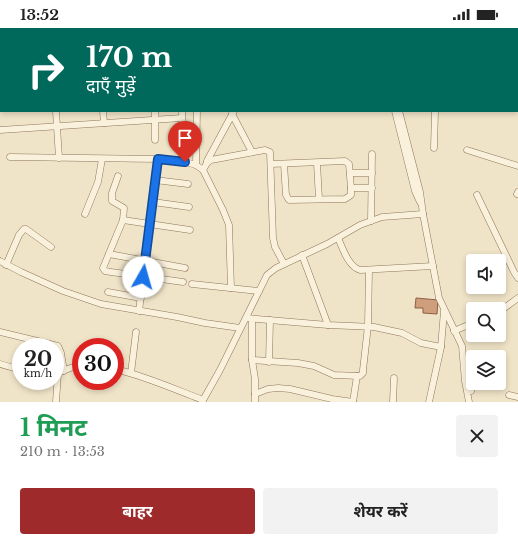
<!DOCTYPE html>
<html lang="hi">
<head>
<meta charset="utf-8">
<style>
  body { margin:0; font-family:"Libre Baskerville","Noto Sans Devanagari",serif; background:#f2f2f2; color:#222; height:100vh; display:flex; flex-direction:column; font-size:15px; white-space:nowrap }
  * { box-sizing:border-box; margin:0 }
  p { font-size:13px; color:#767676 }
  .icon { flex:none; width:22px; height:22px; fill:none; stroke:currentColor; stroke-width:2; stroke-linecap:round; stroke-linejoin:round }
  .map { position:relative; height:374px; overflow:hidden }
  .panel { display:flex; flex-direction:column; background:#fff; flex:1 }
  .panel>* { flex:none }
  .hud { position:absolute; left:0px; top:0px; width:518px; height:84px; box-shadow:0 2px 6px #0003; background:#00695c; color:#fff; overflow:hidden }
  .controls { position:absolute; left:466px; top:226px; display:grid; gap:8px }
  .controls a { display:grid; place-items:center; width:40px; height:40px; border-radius:4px; background:#fff; box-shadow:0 2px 6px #0003; font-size:20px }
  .speed { position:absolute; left:12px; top:310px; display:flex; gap:8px; font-size:20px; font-weight:700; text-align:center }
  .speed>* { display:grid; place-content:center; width:52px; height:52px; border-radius:50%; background:#fff; box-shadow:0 2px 6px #0003; line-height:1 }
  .speed small { font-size:10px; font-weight:400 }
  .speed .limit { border:6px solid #d22; background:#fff; color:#111 }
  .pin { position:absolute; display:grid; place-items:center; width:34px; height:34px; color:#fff; margin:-41px -17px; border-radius:50% 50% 50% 0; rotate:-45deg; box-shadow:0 0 4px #0007 }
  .pin .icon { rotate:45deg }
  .me { position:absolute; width:44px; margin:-22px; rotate:7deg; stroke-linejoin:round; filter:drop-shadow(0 0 3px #0008) }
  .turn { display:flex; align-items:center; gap:14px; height:84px; padding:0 20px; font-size:18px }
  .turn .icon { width:52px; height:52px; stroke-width:2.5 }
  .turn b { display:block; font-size:28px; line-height:34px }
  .round { display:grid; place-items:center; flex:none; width:42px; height:42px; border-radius:4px; background:#f2f2f2 }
  .overview { display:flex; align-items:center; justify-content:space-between; height:68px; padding:0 20px }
  h1 { font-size:24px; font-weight:700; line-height:30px; color:#1e9e55 }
  .button { display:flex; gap:8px; margin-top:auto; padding:8px 20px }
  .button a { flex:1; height:46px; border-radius:4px; background:#9e2a2b; color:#fff; font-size:16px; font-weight:700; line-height:46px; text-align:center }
  .button a+a { background:#f2f2f2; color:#222 }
  .status { display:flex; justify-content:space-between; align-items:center; height:28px; padding:0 20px; background:#fff; direction:ltr }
  .status svg { height:11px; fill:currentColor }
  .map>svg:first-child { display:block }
  .building { fill:#cf9f7d; stroke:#8d5f41 }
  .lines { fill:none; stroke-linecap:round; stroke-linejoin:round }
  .minor-casing { stroke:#8d765c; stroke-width:7 }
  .minor { stroke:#faf1dc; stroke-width:6 }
  .route-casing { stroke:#114b97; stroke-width:10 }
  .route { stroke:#1a73e8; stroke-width:7 }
</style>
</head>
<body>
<div class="status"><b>13:52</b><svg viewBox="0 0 49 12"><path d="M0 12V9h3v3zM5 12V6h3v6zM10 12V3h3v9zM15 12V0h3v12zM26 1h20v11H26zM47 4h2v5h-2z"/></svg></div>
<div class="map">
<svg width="518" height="374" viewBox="0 0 518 374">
  <rect width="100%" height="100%" fill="#f0e4c8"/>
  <g class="building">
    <path d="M416 270 438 272 437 286 423 285V280H415Z"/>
    <path d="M470 301H473V307H480L478 313 472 312 473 308 468 307Z"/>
  </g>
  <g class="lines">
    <g class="minor-casing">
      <g id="minor">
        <path d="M52 0V1"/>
        <path d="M75 0V1"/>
        <path d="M100 0V1"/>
        <path d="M108 0 113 1"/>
        <path d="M136 0V1"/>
        <path d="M169 0V1"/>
        <path d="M190 0V1"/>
        <path d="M233 0V1"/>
        <path d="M319 0V1"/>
        <path d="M365 0 366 1"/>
        <path d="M370 0 371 1"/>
        <path d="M474 0 476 1"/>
        <path d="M270 1V0"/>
        <path d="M438 1V0"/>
        <path d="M517 17H518"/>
        <path d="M0 48H1"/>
        <path d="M517 59H518"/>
        <path d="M0 80H1"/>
        <path d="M56 83 59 130"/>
        <path d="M103 83 104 95"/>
        <path d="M155 83V112"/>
        <path d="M182 83 185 134"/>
        <path d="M395 83 415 163 420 174"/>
        <path d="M399 83 420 164 423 186 439 270 462 318 465 353 469 374"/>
        <path d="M232 86 252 124"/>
        <path d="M0 102 182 90"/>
        <path d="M434 120 435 83"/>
        <path d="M467 122 518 138"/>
        <path d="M10 129 158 131 182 133 196 137 203 142 223 182 229 197 231 260"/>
        <path d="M207 133 234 83"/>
        <path d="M317 135 319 171"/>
        <path d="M271 136 345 133 349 136 351 160H372"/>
        <path d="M284 136 286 167 289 172 345 171 351 167V160"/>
        <path d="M196 137 197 83"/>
        <path d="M203 142 207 135 211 132 265 122 270 124 273 210 275 219 284 236"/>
        <path d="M350 145H372"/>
        <path d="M118 148 112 165V173L124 180 123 192 103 240 105 243 111 244 183 254"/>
        <path d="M155 152 188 156"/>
        <path d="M517 166 518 164"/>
        <path d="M477 167 514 244 518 250"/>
        <path d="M153 174 189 179"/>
        <path d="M85 186 98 154 102 131"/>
        <path d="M123 192 190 202"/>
        <path d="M371 193 372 126"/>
        <path d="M338 210C343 221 348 238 360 242L433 238"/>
        <path d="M109 226 185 240"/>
        <path d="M302 227 328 297"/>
        <path d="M0 233 21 244 63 263 101 276 177 289 205 295 240 300"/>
        <path d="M6 237 19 207 24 201H26L51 219"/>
        <path d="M192 256 259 263"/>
        <path d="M108 264 141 270"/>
        <path d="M139 283 158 131"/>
        <path d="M499 284 518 270"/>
        <path d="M246 290 328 297 374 299 402 305 421 315 441 319"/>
        <path d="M252 291V332L255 351V374"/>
        <path d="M454 303 473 295"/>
        <path d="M0 304 58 318 61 325 64 343"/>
        <path d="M252 332 298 335 314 338 334 347 360 348 363 345V342L368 298 369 242"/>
        <path d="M269 334 270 292"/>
        <path d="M0 336 21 342"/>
        <path d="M468 338 471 363"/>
        <path d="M115 341C145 348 174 361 203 372"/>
        <path d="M60 344 81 336"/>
        <path d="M131 345 136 304"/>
        <path d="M255 366 268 361 278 360 290 361 332 371 353 374"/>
        <path d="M509 367 518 369"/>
        <path d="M56 374 58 345"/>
        <path d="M202 374 220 342 267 247 276 240 327 216 360 197 382 189 423 186"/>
        <path d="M353 374 357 348"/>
        <path d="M393 374 394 350"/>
        <path d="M429 374 441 319 444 283"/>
      </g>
    </g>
    <use href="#minor" class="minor"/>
  </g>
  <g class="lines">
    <g class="route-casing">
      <path id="route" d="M143 249 158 131 185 134"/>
    </g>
    <use href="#route" class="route"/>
  </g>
</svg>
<div class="controls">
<a><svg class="icon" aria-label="sound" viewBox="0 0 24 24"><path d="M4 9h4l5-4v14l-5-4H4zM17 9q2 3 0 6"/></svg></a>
<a><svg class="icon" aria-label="search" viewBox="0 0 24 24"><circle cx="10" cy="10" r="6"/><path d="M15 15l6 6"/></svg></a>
<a><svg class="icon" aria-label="layers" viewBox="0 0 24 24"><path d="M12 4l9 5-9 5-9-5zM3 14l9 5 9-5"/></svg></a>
</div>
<div class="speed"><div>20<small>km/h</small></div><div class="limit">30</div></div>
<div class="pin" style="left:185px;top:134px;background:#d93025"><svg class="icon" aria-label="arrive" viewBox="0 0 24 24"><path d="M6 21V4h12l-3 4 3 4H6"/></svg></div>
<svg class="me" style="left:143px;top:249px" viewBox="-20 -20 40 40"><circle r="19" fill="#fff"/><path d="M0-13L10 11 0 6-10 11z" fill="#1a73e8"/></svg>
<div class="hud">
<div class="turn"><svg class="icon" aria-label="right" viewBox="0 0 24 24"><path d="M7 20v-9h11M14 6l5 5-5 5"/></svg><div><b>170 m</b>दाएँ मुड़ें</div></div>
</div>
</div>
<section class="panel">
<div class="overview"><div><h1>1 मिनट</h1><p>210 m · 13:53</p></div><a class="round"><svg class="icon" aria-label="close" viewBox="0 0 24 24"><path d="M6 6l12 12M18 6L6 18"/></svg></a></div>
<div class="button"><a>बाहर</a><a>शेयर करें</a></div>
</section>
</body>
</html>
